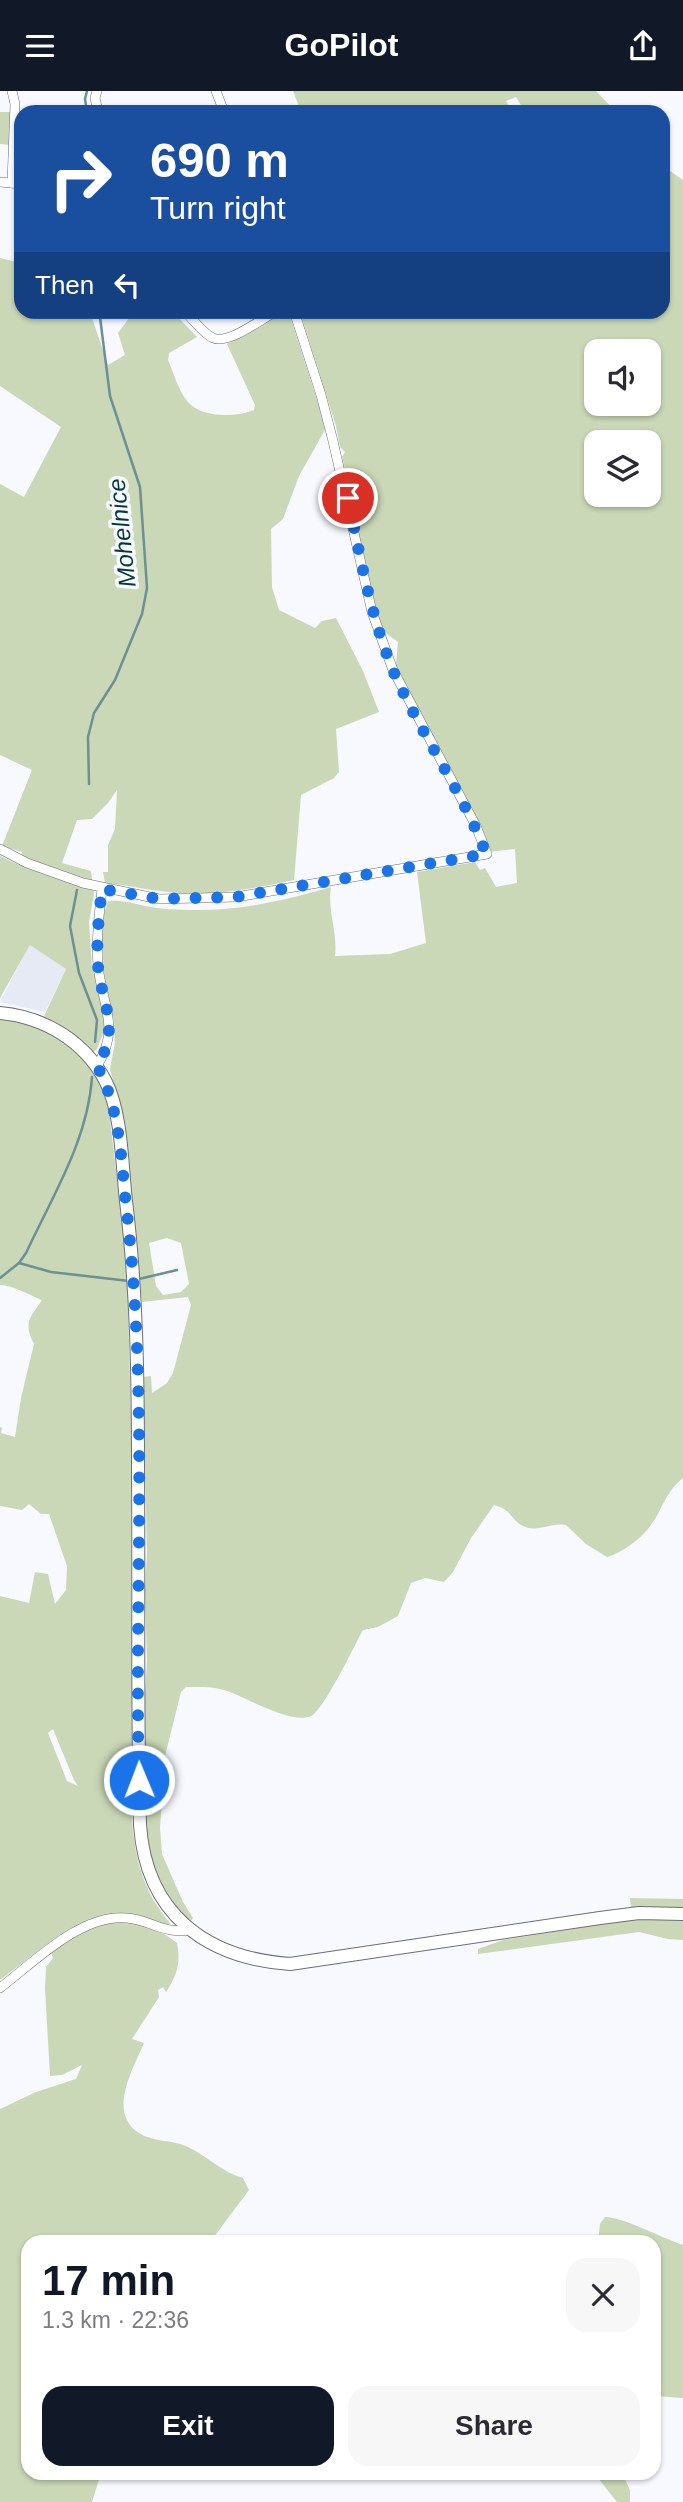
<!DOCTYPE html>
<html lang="en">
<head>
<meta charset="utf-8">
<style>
  body { margin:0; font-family:Helvetica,sans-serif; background:#f7f7f7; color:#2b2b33; height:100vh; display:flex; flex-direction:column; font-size:26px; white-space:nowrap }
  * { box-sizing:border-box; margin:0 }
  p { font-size:23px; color:#7c7c81 }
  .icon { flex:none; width:38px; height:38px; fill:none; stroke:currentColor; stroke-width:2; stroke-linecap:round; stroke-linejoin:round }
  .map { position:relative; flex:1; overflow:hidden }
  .side { position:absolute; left:21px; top:2144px; width:640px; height:245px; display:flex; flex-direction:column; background:#fff; border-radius:21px; box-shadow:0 2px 5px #0004 }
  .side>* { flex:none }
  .hud { position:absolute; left:14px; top:14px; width:656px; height:214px; border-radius:21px; box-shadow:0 2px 5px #0004; background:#1a4fa0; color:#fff; overflow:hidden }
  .buttons { position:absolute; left:584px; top:248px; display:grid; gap:14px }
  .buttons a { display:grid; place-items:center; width:77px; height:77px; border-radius:14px; background:#fff; box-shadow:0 2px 5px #0004; font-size:35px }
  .pin { position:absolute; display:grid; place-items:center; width:60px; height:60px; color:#fff; margin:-30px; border:4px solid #fff; border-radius:50%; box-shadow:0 2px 7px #0007 }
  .me { position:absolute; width:77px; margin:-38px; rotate:359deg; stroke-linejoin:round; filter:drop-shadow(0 0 5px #0008) }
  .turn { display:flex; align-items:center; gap:24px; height:147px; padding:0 21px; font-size:32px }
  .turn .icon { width:91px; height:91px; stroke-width:2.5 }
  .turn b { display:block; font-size:49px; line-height:60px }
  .then { display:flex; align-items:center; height:66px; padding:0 21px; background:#0003; gap:14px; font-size:26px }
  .round { display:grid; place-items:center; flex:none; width:74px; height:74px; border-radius:21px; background:#f7f7f7 }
  .headline { display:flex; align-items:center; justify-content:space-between; height:119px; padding:0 21px }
  h1 { font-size:42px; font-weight:700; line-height:52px; color:#111827 }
  .action { display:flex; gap:14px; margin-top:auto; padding:14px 21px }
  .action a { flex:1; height:80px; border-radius:21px; background:#111827; color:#fff; font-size:28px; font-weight:700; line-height:80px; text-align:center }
  .action a+a { background:#f7f7f7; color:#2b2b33 }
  header { display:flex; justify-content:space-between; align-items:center; height:91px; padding:0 21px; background:#111827; color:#fff; font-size:32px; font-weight:700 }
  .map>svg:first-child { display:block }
  .built { fill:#e6eaf4 }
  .green { fill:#cad8b7; fill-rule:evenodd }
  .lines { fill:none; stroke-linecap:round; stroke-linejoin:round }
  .stream { stroke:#6c9094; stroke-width:2.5 }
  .street-casing { stroke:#6c6e73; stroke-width:10 }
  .secondary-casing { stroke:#6c6e73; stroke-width:14 }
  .street { stroke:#fff; stroke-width:9 }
  .secondary { stroke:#fff; stroke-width:12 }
  .route { stroke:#1a73e8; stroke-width:12; stroke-dasharray:0 21.6 }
  .labels { text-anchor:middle; stroke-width:7; stroke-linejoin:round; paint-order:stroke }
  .water-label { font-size:24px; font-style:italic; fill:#06393d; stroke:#f7f9fe }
</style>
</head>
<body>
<header><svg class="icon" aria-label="menu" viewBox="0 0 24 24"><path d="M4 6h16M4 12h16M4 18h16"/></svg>GoPilot<svg class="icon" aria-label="share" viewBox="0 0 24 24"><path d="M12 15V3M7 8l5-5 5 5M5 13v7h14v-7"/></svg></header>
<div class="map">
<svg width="683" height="2411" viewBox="0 0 683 2411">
  <rect width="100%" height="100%" fill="#f7f9fe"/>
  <path class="built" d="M30 853 66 878 45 921 0 911Z"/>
  <g class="green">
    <path d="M293 0H596L616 21H525L516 6 506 10 512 21H301Z"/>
    <path d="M0 21H12L10 54 0 53Z"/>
    <path d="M663 75 683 89V1387C668 1399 664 1412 655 1428 644 1446 626 1460 607 1466L586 1453 566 1434C550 1431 537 1443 521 1434 509 1426 512 1419 494 1414L471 1447 453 1481 444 1491 425 1487 411 1492 398 1525 378 1536 363 1539C352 1559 329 1608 314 1623 297 1638 243 1604 224 1599 211 1595 199 1596 186 1596L181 1601 165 1665 160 1737 162 1763 183 1811 193 1827 190 1831 162 1801 144 1752 141 1664 147 1570 145 1500 147 1461 143 1286 151 1285 152 1302 167 1292 173 1282 191 1214 188 1206 142 1211 123 1027 110 978 115 951 114 931 104 883 101 832 108 810C121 809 132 812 145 815 160 818 177 819 193 819 238 820 288 809 331 796 327 819 338 842 335 865L390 863 426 852 417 781 475 771 480 779 485 777 496 796 517 792 515 758 489 761 396 574 398 551 388 544 382 536 371 506 352 407 342 366 345 361 340 356 336 335 300 221 663 220ZM597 261H649V313H597ZM597 352H649V404H597ZM167 1147 181 1152 189 1193 181 1201 163 1204 156 1195 149 1152Z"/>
    <path d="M0 167 21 172V220L90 221 108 274 125 264 118 242 130 226 127 221H173L197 246 169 262 168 269C174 282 179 303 190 313 204 327 237 326 254 319L255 314 227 253 275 225 289 222 326 337 299 385 283 428 271 438 272 496 279 519 315 537 322 530 336 527 363 580 379 621 336 638 339 681 334 687 301 704 294 789C257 797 219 804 181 802 155 801 130 794 105 792L103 781H108V754L115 738 117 699 108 712 92 728 77 729 62 772 91 780 94 803 89 831 92 876 105 924 104 940 97 958 85 969 101 991 109 1020 127 1171 131 1330 132 1729C135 1769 144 1802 170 1832L167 1834C92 1804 57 1848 0 1889V1505L29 1512 35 1481 48 1483 55 1513 66 1499 67 1475 49 1423H41L29 1413 22 1419 0 1415V1336L2 1337 1 1342 15 1346 21 1307 34 1253C23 1231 30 1227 42 1209 29 1204 13 1194 0 1194V926L39 936 66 878 30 854 0 907V765L19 774 22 761 2 755 32 679 0 664V393L24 406 61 336 0 295ZM53 1638 74 1689 78 1695 67 1690 48 1642Z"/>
    <path d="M630 1807 683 1808V1816H631Z"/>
    <path d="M653 1828 683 1829V1849L668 1848 639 1841 478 1863V1858L503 1849 622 1830Z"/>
    <path d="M112 1831C137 1831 157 1836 177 1852 181 1872 177 1884 166 1901L163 1896 158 1899 159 1906 132 1948 144 1952C133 1978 107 2022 139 2042 153 2051 172 2049 186 2055 206 2064 223 2082 243 2087L249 2099 210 2151H28V2382H101L92 2411H0V2018L36 2001 76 1988 82 1974 62 1984 50 1985 45 1897 46 1876 53 1867 51 1862C74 1847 82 1836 112 1831Z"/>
    <path d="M605 2126C623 2126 662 2147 683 2154V2307L655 2305 654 2151H598L600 2133Z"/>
    <path d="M594 2382H622L630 2399V2411H617Z"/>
  </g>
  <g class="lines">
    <g class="stream">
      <path d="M87 0 85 8 87 21"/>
      <path d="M89 693 88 646 94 622 115 589 142 523 147 497 140 396 110 305 100 226 102 220"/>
      <path d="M77 799 70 835 79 882 97 929 95 951"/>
      <path d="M19 1172 51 1181 129 1190"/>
      <path d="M0 1187 19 1172 26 1162C52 1106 88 1049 92 986"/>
      <path d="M139 1188 177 1179"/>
    </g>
    <g class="street-casing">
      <g id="street">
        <path d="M12 0 15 13 12 92"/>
        <path d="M97 0 95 7 98 21"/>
        <path d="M216 0 224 21"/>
        <path d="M0 91 21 93"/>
        <path d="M185 220C193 229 203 242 213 247 229 254 262 227 277 220"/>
        <path d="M0 758 27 772 83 792 159 808 236 806 487 763 476 735 393 579 372 521 333 350 321 304 294 220"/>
        <path d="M97 975C121 937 102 914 98 875 96 849 99 824 102 798"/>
        <path d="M0 1897C34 1871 82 1822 127 1827 151 1829 162 1843 190 1839"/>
      </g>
    </g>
    <g class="secondary-casing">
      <path id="secondary" d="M0 922C44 926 85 950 106 991 122 1023 122 1075 126 1110 137 1200 138 1290 138 1380 139 1498 137 1616 140 1734 146 1822 205 1867 290 1873L600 1827 639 1822 683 1823"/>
    </g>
    <use href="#street" class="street"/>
    <use href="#secondary" class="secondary"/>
  </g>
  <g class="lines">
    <path class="route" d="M139 1689C134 1498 149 1305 126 1114 121 1067 120 1017 97 975 121 937 102 914 98 875 96 849 99 824 102 798L159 808 236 806 486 763C462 699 419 641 392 577 370 522 360 465 348 407"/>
  </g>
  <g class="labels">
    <g class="water-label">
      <text transform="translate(122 442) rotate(-96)" y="8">Mohelnice</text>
    </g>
  </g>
</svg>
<div class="buttons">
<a><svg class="icon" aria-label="sound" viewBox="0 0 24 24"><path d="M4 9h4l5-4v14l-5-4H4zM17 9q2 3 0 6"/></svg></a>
<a><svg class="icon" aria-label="layers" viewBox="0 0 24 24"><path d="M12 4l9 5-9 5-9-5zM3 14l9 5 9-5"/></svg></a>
</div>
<div class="pin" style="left:348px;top:407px;background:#d93025"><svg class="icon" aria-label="arrive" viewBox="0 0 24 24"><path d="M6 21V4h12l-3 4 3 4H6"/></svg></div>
<svg class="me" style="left:139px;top:1689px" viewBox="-20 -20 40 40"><circle r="17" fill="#1a73e8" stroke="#fff" stroke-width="3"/><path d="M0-11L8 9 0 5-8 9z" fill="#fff"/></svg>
<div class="hud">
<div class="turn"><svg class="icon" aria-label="right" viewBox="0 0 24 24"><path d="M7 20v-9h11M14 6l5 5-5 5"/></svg><div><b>690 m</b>Turn right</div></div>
<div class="then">Then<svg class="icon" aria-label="left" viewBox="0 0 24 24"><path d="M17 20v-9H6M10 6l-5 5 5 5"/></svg></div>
</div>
<section class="side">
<div class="headline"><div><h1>17 min</h1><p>1.3 km · 22:36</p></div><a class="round"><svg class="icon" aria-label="close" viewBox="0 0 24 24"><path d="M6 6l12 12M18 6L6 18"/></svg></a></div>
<div class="action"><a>Exit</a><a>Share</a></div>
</section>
</div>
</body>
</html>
